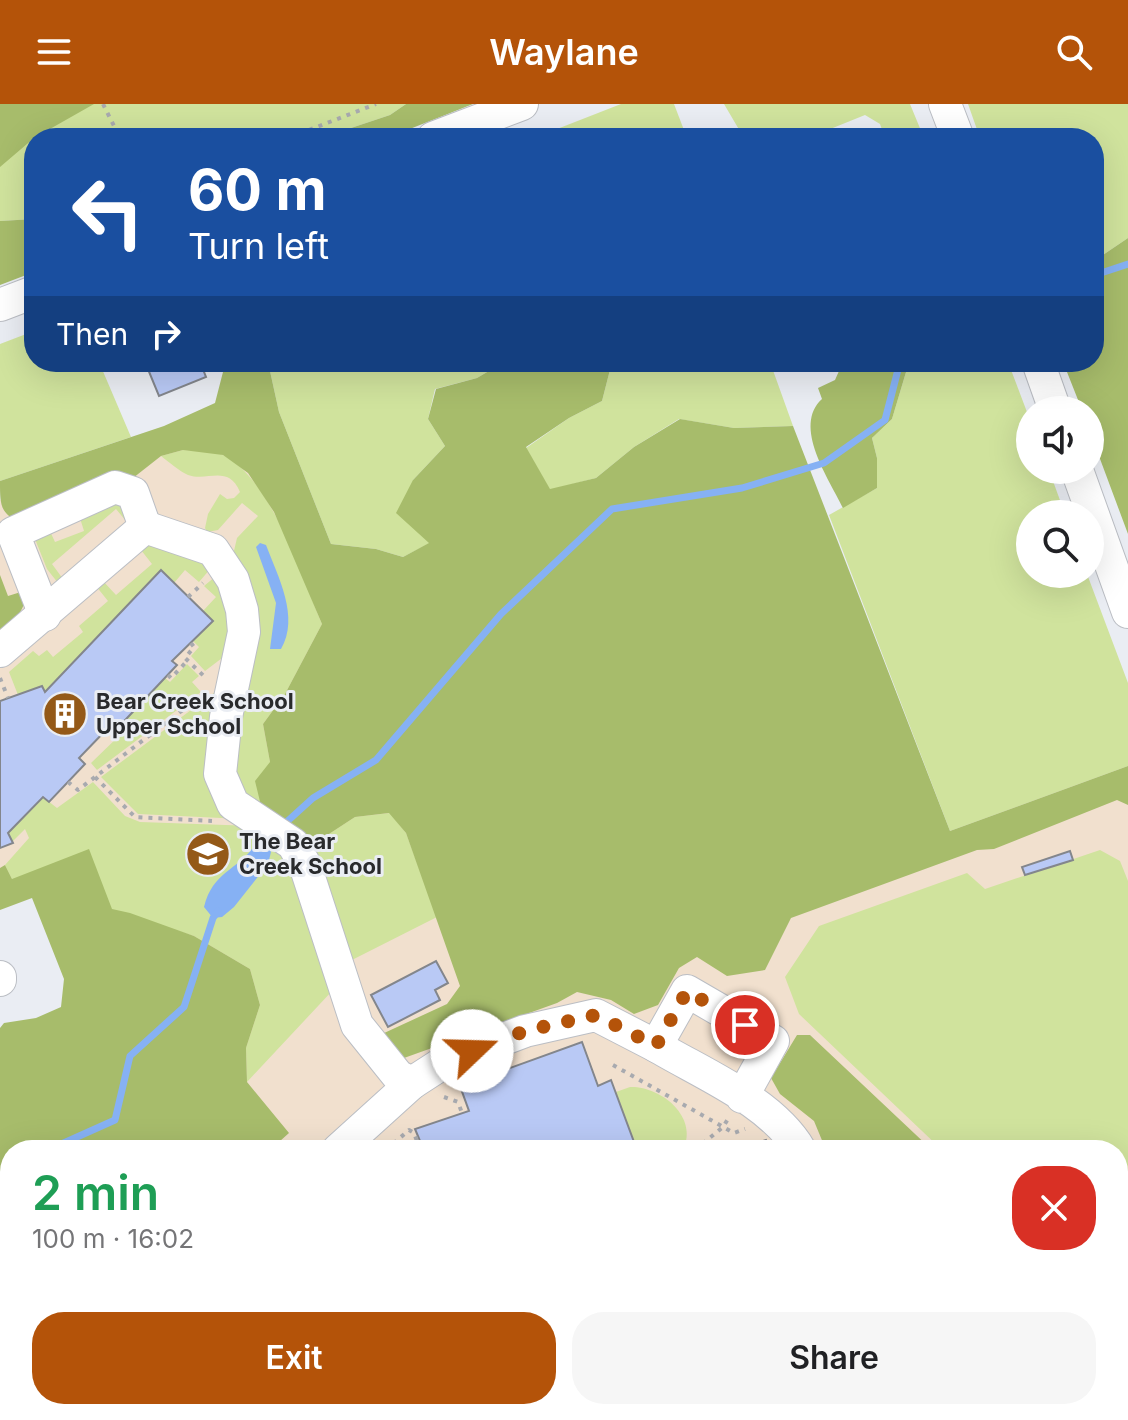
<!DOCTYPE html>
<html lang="en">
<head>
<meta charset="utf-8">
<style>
  body { margin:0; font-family:Inter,sans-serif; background:#f6f6f6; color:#202124; height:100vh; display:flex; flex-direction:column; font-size:30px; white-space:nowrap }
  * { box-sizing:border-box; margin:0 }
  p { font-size:26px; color:#757577 }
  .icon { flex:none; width:44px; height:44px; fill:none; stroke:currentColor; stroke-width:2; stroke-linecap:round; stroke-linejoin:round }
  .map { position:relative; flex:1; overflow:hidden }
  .side { position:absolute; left:0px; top:1036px; width:1128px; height:280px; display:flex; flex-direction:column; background:#fff; border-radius:32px 32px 0 0; box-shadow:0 8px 32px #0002 }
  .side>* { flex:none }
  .top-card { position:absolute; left:24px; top:24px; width:1080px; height:244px; border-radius:32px; box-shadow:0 8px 32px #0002; background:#1a4fa0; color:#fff; overflow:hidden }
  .tools { position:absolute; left:1016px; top:292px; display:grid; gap:16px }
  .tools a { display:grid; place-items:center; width:88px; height:88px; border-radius:50%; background:#fff; box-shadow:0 8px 32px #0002; font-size:40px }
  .pin { position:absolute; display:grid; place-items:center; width:68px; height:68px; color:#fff; margin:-34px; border:4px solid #fff; border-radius:50%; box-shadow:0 2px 8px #0007 }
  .me { position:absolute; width:88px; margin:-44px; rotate:69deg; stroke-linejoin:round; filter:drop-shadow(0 0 6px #0008) }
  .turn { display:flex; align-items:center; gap:28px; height:168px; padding:0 32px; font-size:36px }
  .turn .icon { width:104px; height:104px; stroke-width:2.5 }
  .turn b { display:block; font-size:56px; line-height:68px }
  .then { display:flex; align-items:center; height:76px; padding:0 32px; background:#0003; gap:16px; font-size:30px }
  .round { display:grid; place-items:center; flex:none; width:84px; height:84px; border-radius:32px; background:#f6f6f6 }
  .headline { display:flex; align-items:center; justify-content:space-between; height:136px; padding:0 32px }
  h1 { font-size:48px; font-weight:600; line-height:60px; color:#1e9e55 }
  .cta { display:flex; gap:16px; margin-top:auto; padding:16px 32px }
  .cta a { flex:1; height:92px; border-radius:32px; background:#b45309; color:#fff; font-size:32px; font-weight:600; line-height:92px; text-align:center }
  .cta a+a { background:#f6f6f6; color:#202124 }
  header { display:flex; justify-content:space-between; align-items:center; height:104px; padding:0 32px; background:#b45309; color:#fff; font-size:36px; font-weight:600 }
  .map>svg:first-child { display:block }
  .education { fill:#f1e0ce }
  .green { fill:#d0e39d }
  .forest { fill:#a7bc6b }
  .water { fill:#86b1f4 }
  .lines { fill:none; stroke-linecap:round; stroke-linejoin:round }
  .stream { stroke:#86b1f4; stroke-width:7 }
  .building { fill:#b9c9f5; stroke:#83868c; stroke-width:2 }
  .minor-casing { stroke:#bbbec4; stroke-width:34 }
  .path { stroke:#a8aaaf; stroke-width:4; stroke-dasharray:4 6; stroke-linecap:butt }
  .minor { stroke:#fff; stroke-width:32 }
  .route { stroke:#b45309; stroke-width:14; stroke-dasharray:0 25.2 }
  .labels { text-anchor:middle; stroke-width:6; stroke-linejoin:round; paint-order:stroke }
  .poi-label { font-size:22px; font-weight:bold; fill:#292a2c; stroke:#eaedf3; text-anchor:start }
</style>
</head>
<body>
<header><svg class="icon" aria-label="menu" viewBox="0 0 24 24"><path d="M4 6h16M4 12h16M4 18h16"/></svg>Waylane<svg class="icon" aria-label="search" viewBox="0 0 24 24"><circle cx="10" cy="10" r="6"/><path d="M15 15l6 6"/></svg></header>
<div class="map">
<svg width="1128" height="1316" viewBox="0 0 1128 1316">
  <rect width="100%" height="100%" fill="#eaedf3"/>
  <g class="education">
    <path d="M254 303 471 902 1128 662V1218L1118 1222V1046H66L135 1020 42 773 0 789V396Z"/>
    <path d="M0 1071 10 1306H1040L1043 1316H0Z"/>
  </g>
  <g class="green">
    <path d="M0 0H406L390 11 321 34H34V115L0 117Z"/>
    <path d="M621 0H674L687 34H534Z"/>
    <path d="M724 0H910L924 34H885L880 20 865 11 808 34H744Z"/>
    <path d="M968 0H1128V134L1094 157V34H980Z"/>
    <path d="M34 227V258H99L131 333 0 377V240Z"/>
    <path d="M268 258H504L477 274 435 285 428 315 445 342 413 376 430 439 403 453 376 445 331 440 279 308Z"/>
    <path d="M612 258H770L793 322 734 324 679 315 634 343 596 374 550 386 526 344 569 314 602 297Z"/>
    <path d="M909 258H1008L1030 316V366H1049L1065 410H1030V470H1087L1128 579V662L950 727 829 411 877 384V354L872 334 892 315Z"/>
    <path d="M183 346C196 347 214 346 225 352 272 377 302 473 322 520L285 590 263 620 270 658 264 714 234 687 233 451 237 434 258 412 242 399 218 426 207 428 205 424 208 410 220 390 227 395 234 394 240 388C228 360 208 378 188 371 179 367 169 358 161 352Z"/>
    <path d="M104 398 129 401 126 417 116 405 52 460 63 475 58 479 47 465 35 435 48 423 55 438 84 427 79 411Z"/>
    <path d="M144 440 195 452 211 464 199 478 185 466 174 479 160 467 45 588 18 591 9 568 33 547 39 552 47 546 53 553 83 528 79 522 108 497 96 482 102 476 116 491 152 460 141 446Z"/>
    <path d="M216 472 233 507 226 551 205 567 191 552 199 543 193 537 213 517 203 507 216 493 204 482Z"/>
    <path d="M187 560 199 572 192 578 201 588 97 666 91 659 122 629 118 623 165 574 170 578Z"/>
    <path d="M226 580 242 715 138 710 101 673Z"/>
    <path d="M93 678 125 712 140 718 254 722 287 752 333 886 247 978 246 944 260 901 250 865 194 832 12 775 5 761 29 734 25 725 12 738 8 729 43 693 57 704Z"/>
    <path d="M390 709 406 729 437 813 344 860 309 743 355 713Z"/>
    <path d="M1100 746 1120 757 1128 777V1107L1118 1117V1046H942L799 910 785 873 819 822 967 769 985 785Z"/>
    <path d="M630 983C660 982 699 1012 683 1046H637L616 988Z"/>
    <path d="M874 1306H929L935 1316H846Z"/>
  </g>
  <g class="forest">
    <path d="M0 0H94L34 34 0 63Z"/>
    <path d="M406 0H473L387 34H321L390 11Z"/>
    <path d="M34 115V168L0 181V117Z"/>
    <path d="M1128 134V430L1090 328V306H1082L1067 268 1070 258H1094V157Z"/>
    <path d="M220 258H268L279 308 331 440 376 445 403 453 429 439 396 409 413 376 445 342 428 315 436 285 477 274 504 258H612L602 297 569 314 526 343 550 385 596 374 634 343 680 315 734 324 793 322 950 727 1128 662V701L1117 696 994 745 977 746 791 814 765 866 727 872 697 853 679 864 658 901 634 910 611 896 577 888 557 899 404 954 382 930 447 900 460 882 406 729 389 709 355 713 309 743 264 714 255 677 270 658 263 620 285 590 322 520 274 408 248 369 223 351 183 346 161 352 133 374 18 417C0 409 0 400 0 377L164 322 215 299 223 268Z"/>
    <path d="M843 258H909L892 315 872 334 877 354V384L843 404C829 375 792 322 822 295L818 284 835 276Z"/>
    <path d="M0 471 8 492 24 487C28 507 13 516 0 528Z"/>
    <path d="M89 745 112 805 130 809 194 832 250 865 260 901 246 944 247 978 289 1029 270 1046H10V1306H74L70 1316H0V924L4 919 36 914 61 903 64 875 32 794 0 806V764L5 761 12 775Z"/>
    <path d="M797 931H810L932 1046H826L814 1017 780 990 771 974Z"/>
    <path d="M1128 1133V1316C1121 1316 1118 1312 1115 1306H1118V1137Z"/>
    <path d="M430 1306H508L521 1316H402Z"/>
    <path d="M796 1306H858L831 1316H787Z"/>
    <path d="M936 1306H1081L1085 1316H942Z"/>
  </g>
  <g class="water">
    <path d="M260 439 266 441C278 473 300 513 281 545H270L276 499 256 443Z"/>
    <path d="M255 741H268L271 748 268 760 234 803 222 813 213 814 204 803C213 767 237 767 255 741Z"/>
    <path d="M1081 1306H1115L1119 1313 1125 1316H1085Z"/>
  </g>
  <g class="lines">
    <g class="stream">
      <path d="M1094 168 1101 169 1128 160"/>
      <path d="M281 723 313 694 376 656 501 510 612 405 742 384 824 359 885 316 900 258"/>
      <path d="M48 1046 115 1016 130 952 184 903 213 814 218 807"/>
      <path d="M0 1101 10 1087"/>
    </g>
  </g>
  <g class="building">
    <path d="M145 258H200L206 273 159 292Z"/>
    <path d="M161 466 213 517 172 557 177 561 112 630 107 625 79 654 85 660 49 698 43 693 8 729 13 739 0 744V597L42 582 45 588Z"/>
    <path d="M1070 747 1073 756 1025 771 1022 763Z"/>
    <path d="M436 857 448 879 435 886 440 896 388 923 371 891Z"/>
    <path d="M582 938 598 982 611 976 637 1046H419L423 1044 415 1025 469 1007 460 982Z"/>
    <path d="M766 1036 770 1046H737Z"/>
    <path d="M629 1306H714L715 1310 700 1316H633Z"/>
  </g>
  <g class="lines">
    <g class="minor-casing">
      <g id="minor">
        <path d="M945 0 958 34"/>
        <path d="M433 34 522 0"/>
        <path d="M0 201 34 188"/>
        <path d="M1038 258 1055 306"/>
        <path d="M1077 366 1128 508"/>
        <path d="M45 511 13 429 115 383 133 389 145 423"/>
        <path d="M0 547 145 423 213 446 233 476 242 506 244 528 226 613 220 670 233 700 293 740 305 761 357 921 398 972 412 979"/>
        <path d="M0 873V876"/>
        <path d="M742 993 773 937 687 887 656 942C703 970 772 998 800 1046"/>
        <path d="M338 1046 412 979 446 957 525 927 596 911 656 942"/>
        <path d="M537 1306 550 1316"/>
        <path d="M100 1316 102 1306"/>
        <path d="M364 1316 390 1306"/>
        <path d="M606 1316 609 1306"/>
        <path d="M761 1316 771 1306"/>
      </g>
    </g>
    <g class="path">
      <path d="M103 0 116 26 124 34"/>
      <path d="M270 34 309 26 376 0"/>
      <path d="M188 493 203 479"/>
      <path d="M191 539 194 543 185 554 207 575"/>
      <path d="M168 571 171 574 188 556"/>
      <path d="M0 574 8 594"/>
      <path d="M95 673 135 713 212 717"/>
      <path d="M68 678 78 686 201 592"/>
      <path d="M613 961 734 1029 745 1025"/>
      <path d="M444 993 458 998 462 1009"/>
      <path d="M386 1046 409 1026 414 1029 420 1045"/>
      <path d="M695 1046 723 1023 728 1015"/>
    </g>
    <use href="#minor" class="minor"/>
  </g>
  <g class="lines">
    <path class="route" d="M472 947 525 927 596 911 656 942 687 887 745 921"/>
  </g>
  <defs>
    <g id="building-disc" transform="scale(2.3)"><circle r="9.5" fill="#945918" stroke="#eaedf3"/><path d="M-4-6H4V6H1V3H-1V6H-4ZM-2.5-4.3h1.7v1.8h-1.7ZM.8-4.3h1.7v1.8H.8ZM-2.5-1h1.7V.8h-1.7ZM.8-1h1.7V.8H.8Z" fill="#fff"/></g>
    <g id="school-disc" transform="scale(2.3)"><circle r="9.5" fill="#945918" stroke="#eaedf3"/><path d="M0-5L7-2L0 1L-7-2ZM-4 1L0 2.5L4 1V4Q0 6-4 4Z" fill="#fff"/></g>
  </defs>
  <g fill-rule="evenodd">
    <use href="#building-disc" x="65" y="610"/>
    <use href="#school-disc" x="208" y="750"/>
  </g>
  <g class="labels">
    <g class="poi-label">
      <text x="96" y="605">Bear Creek School<tspan x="96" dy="25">Upper School</tspan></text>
      <text x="239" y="745">The Bear<tspan x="239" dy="25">Creek School</tspan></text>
    </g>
  </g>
</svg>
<div class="tools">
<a><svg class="icon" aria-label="sound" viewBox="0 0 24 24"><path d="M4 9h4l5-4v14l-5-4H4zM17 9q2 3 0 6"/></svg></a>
<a><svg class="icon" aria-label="search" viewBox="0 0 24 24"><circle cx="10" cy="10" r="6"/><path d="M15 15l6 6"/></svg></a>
</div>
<div class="pin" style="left:745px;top:921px;background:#d93025"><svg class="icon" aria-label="arrive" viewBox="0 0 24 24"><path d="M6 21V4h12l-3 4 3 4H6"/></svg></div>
<svg class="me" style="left:472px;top:947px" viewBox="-20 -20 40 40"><circle r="19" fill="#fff"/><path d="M0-13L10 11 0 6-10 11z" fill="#b45309"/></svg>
<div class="top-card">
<div class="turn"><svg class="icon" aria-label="left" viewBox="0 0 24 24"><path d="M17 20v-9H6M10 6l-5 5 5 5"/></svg><div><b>60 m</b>Turn left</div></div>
<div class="then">Then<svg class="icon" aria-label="right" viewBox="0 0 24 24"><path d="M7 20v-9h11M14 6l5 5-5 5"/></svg></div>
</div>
<section class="side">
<div class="headline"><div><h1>2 min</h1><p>100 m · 16:02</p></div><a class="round" style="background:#d93025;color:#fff"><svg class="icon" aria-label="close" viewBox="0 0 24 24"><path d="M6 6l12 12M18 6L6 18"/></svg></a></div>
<div class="cta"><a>Exit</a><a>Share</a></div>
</section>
</div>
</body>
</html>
